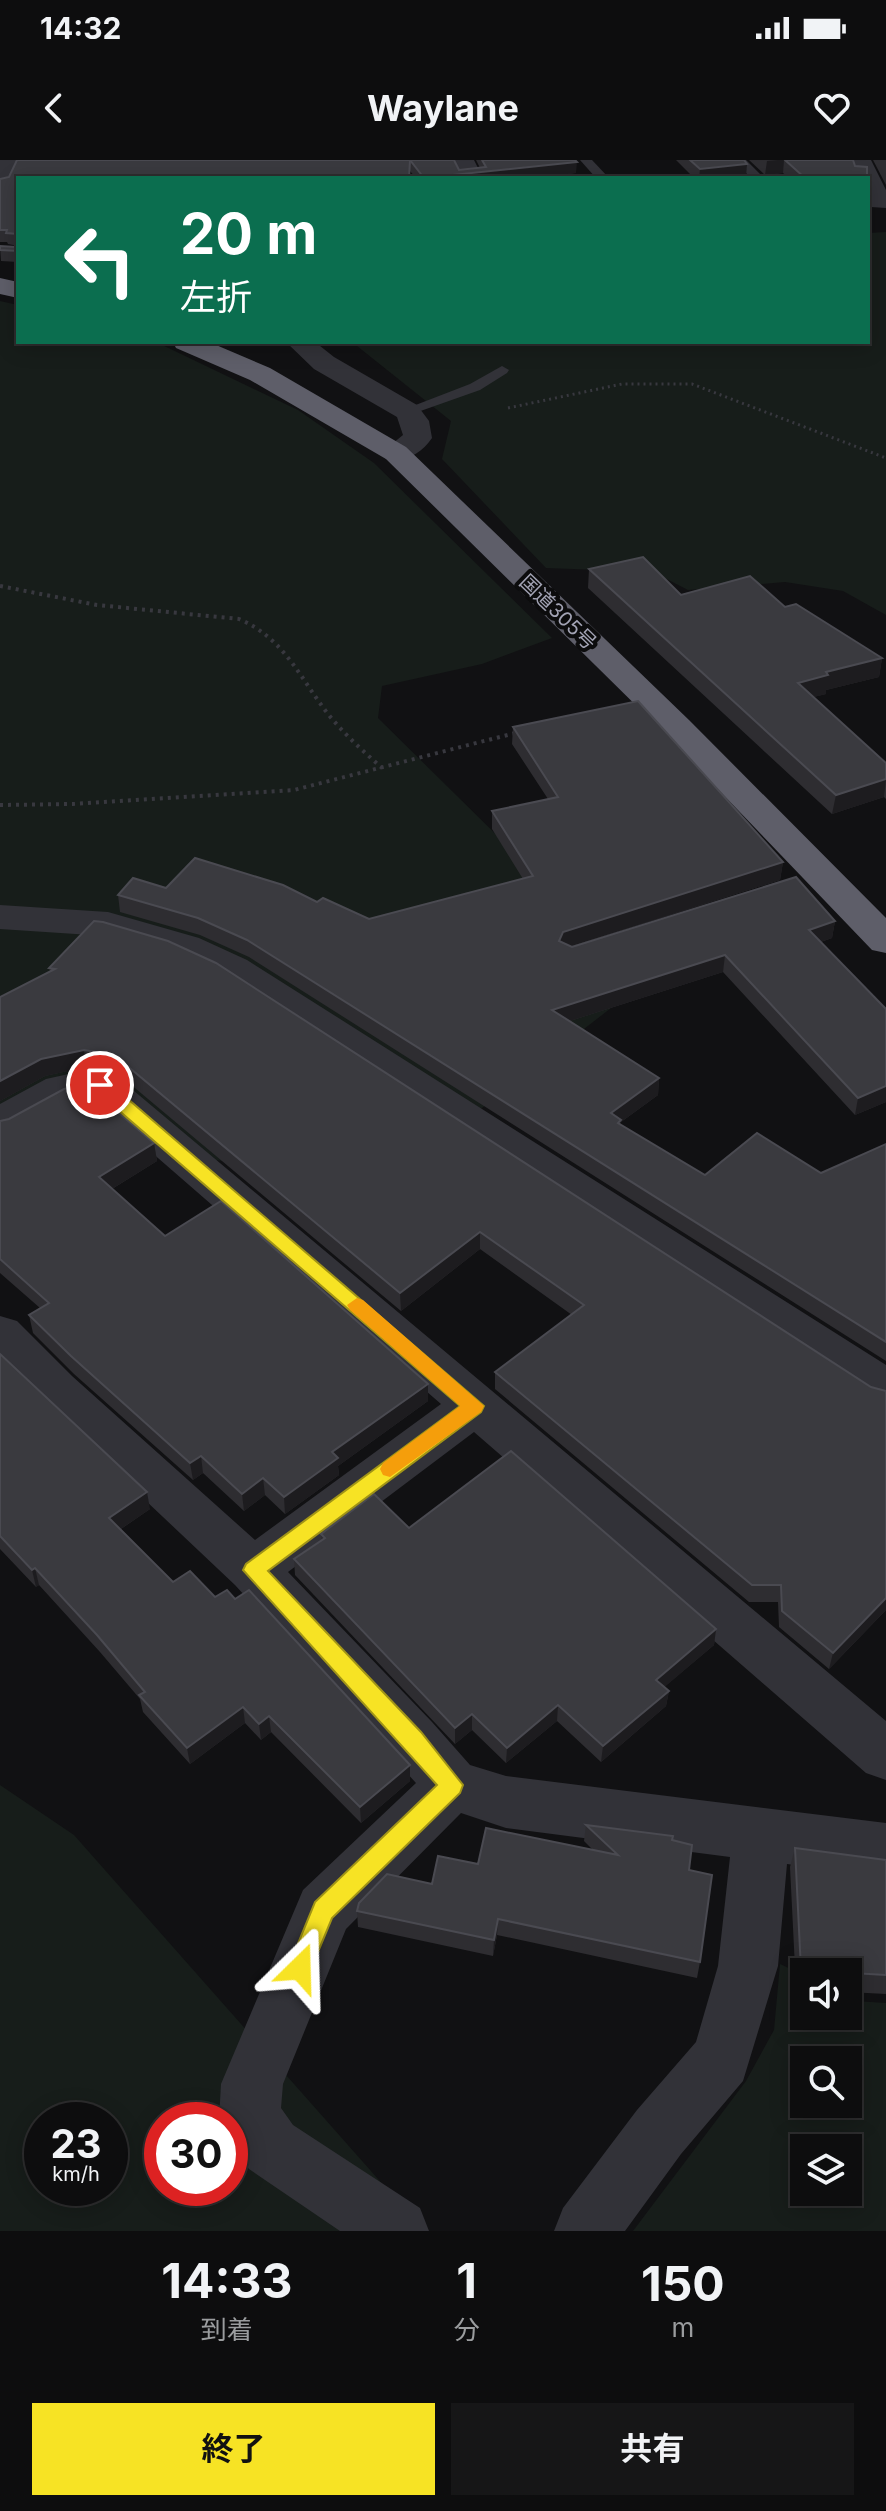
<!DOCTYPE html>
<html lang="ja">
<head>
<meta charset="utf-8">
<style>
  body { margin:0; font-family:Inter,"Noto Sans JP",sans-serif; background:#161617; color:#f1f3f6; height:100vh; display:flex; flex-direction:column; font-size:30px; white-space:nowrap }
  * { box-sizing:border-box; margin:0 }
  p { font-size:26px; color:#9a9c9e }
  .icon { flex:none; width:44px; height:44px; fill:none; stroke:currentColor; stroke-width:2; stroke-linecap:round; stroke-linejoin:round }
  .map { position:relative; height:2071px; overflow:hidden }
  .side { display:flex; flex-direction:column; background:#0d0d0e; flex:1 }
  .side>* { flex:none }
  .guide { position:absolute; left:16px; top:16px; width:854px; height:168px; border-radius:0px; box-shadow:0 4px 20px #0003,0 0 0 2px #2d2d2e; background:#0b6e4f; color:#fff; overflow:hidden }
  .fabs { position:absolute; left:790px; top:1798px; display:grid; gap:16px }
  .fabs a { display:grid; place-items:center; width:72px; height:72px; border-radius:0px; background:#0d0d0e; box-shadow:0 4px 20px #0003,0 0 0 2px #2d2d2e; font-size:40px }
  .speed { position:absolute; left:24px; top:1942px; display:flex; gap:16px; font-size:40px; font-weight:700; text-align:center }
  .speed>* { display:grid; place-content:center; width:104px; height:104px; border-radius:50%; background:#0d0d0e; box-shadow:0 4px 20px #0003,0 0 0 2px #2d2d2e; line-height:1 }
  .speed small { font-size:20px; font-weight:400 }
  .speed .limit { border:12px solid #d22; background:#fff; color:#111 }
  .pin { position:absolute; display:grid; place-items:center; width:68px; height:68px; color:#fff; margin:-34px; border:4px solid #fff; border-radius:50%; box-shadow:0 2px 8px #0007 }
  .me { position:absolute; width:88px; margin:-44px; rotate:22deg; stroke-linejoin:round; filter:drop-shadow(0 0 6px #0008) }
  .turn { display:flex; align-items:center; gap:28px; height:168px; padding:0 32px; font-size:36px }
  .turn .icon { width:104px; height:104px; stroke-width:2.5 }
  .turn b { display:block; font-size:56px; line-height:68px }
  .eta { display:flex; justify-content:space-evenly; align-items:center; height:136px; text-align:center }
  .eta b { font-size:48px; font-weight:700; line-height:56px }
  .primary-button { display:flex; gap:16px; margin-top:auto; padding:16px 32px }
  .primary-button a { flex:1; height:92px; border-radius:0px; background:#f7e324; color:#111; font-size:32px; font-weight:700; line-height:92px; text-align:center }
  .primary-button a+a { background:#161617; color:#f1f3f6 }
  .status { display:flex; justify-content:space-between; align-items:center; height:56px; padding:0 40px; background:#0d0d0e; direction:ltr }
  .status svg { height:22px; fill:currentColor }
  header { display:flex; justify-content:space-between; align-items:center; height:104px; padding:0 32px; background:#0d0d0e; font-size:36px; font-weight:700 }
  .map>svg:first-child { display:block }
  .green { fill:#171d1a; fill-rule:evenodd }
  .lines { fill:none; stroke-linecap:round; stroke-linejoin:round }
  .path-far1 { stroke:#38383f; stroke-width:3; stroke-dasharray:2 4; stroke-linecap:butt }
  .path { stroke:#38383f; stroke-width:4; stroke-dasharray:3 5; stroke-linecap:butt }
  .lane { fill:#323238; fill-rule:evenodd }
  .street { fill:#323238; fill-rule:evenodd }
  .highway { fill:#5e5e69; fill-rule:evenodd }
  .wall { fill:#2e2d31 }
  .shaded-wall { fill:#1d1c1f }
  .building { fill:#3a3a3f; stroke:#4a4a51; stroke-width:2 }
  .route { fill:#f7e324; stroke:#a19417; stroke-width:2 }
  .slow { fill:#f59e0b }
  .labels { text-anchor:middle; stroke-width:8; stroke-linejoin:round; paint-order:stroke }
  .far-street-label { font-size:20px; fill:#a2a3b4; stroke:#0c0c0d }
</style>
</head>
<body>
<div class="status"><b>14:32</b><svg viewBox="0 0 49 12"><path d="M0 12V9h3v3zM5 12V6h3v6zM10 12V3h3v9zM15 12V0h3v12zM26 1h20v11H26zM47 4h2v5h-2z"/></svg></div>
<header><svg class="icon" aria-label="back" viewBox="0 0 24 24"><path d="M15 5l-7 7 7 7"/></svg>Waylane<svg class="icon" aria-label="heart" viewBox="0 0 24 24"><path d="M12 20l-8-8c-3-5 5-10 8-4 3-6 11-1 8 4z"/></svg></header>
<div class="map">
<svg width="886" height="2071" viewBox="0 0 886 2071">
  <rect width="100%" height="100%" fill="#111113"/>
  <g class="green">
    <path d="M886 72V455L843 431 785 422 688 430 653 412 546 408 442 299 451 261 352 182H868V73Z"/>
    <path d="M0 141 18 145V182H156L298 250 374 303 552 478 482 504 382 526 378 558 610 787 624 838 447 975 274 1006 136 992 0 957Z"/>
    <path d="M0 1625 74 1675 424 2071H0ZM42 1960H110V2028H42ZM162 1960H230V2028H162Z"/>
    <path d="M780 1804 804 1815V1856H848V1837L855 1841 886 1843V2071H633L746 1921 774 1870ZM804 1900H848V1944H804ZM804 1988H848V2032H804Z"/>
  </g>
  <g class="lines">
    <path class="path-far1" d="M508 248 622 224H692L886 298"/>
    <g class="path">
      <path d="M0 426 97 445 239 459C284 478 300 518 328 554 344 574 363 591 382 608"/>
      <path d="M0 645 73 644 294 630 519 572"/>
    </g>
    <g class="lane">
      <path d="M580 0H592L609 18H596Z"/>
      <path d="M733 0H746L764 18H751Z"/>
      <path d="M502 206 509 210 507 213 480 230 412 254 407 255 400 251 470 224Z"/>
    </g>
    <g class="street">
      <path d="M0 0H23L8 27 0 29Z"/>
      <path d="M450 0H474L483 18H459Z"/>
      <path d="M847 0H871L886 30V48L871 47 868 42V18H856Z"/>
      <path d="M286 182H315L334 197 417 245 429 261 432 278C422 293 404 304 386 299L381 293 403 275 397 257 314 209Z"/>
      <path d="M0 745 108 752 199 778 247 800 886 1205V1248L869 1242 219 818 171 796 106 776 0 769Z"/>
      <path d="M87 910 115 915 886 1561V1620L866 1613 474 1272 288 1412 432 1562 470 1605 506 1616 886 1663V1717L787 1704 778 1806 743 1921 681 1994 625 2071H554L563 2048 637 1950 696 1882 718 1806 730 1697 506 1668 461 1653 346 1769 283 1924 281 1948 293 1965 420 2048 429 2071H340L249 2009 230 1983V1960H219L221 1924 303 1730 416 1623 235 1425 0 1203V1156L17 1161 72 1216 255 1380 441 1244 89 938C56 940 31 969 0 978V944L46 919Z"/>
    </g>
    <g class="highway">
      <path d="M0 118 18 122V138L0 134Z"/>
      <path d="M173 182H209L270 208 406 287 689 560 886 758V793L872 790 665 574 386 299 250 220 176 188Z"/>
    </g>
  </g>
  <g class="wall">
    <path d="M17 0H454L459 10 480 8 476 0H575L576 13 532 18H416L410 11 18 18V102L1 101 0 86 16 87 18 86 8 84 7 82H0V19L9 17Z"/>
    <path d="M676 0H744L746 17 694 18Z"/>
    <path d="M749 0H853L855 6 867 18H789L783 13 765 15Z"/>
    <path d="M873 0H886V25Z"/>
    <path d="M589 409 681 435 785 447 882 498 879 517 826 530V534L813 537 886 603V639L884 637 832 654 588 428Z"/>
    <path d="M513 567 783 702 780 720 570 787 835 761 832 778 821 782 886 849V942L855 955 723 812 570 861 659 918 658 935 621 962V965L705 1015 821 1013 886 984V1201L249 797 200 775 120 752 118 735 166 728 317 742 369 759 523 719 492 669V651L548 639 512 584Z"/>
    <path d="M94 761 871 1227 886 1450 829 1509 779 1467 778 1442H749L495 1229V1212L572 1155 480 1089 401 1151 117 913 86 907 45 916 0 941V837L50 811 49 808Z"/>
    <path d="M0 961 154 983 157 1001 112 1029 165 1076 428 1241 338 1306 339 1315 285 1354 265 1335 244 1351 203 1313 193 1320 74 1214 33 1173 29 1155 40 1148 0 1113Z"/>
    <path d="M0 1194 150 1349 121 1369 173 1422 215 1437 235 1439 410 1605V1621L361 1663 271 1572 261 1580 245 1563 190 1604 143 1552 140 1539 100 1492 39 1425 36 1427 0 1389Z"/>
    <path d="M409 1368 716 1469 714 1485 664 1527 669 1531 666 1546 601 1602 557 1561 506 1603 472 1570 455 1584 295 1415 294 1399 321 1380V1374Z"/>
    <path d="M586 1665 672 1680 689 1710 700 1802 697 1818 497 1775 493 1796 358 1767 357 1751 432 1724 478 1704 594 1691 584 1681Z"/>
    <path d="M795 1688 886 1700V1834L848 1832V1812H804V1829L796 1828 790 1707Z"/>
  </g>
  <g class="shaded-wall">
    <path d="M778 0H784L783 13 765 15 767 1Z"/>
    <path d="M577 2 576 13 532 18H424Z"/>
    <path d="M747 4 746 17 699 18 700 9Z"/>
    <path d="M882 498 879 517 826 530V534L795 542 798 523 826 512Z"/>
    <path d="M886 619 884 637 832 654 836 635Z"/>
    <path d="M783 702 780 720 562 789 559 781 563 772Z"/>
    <path d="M835 761 832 778 806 787 809 770Z"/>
    <path d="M725 795 723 812 551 867 552 850Z"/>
    <path d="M84 890 86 907 45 916 0 941V921L41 899Z"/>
    <path d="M659 918 658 935 621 962 620 978 611 953Z"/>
    <path d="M886 926V942L855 955 858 938Z"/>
    <path d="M154 983 157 1001 102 1035 99 1017Z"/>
    <path d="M480 1072V1089L401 1151 400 1133Z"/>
    <path d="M428 1224V1241L338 1306 339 1315 285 1354 284 1337 332 1292Z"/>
    <path d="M201 1296 203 1313 193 1320 190 1303Z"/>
    <path d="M263 1318 265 1335 244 1351 242 1334Z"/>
    <path d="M147 1332 150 1349 112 1375 109 1358Z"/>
    <path d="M35 1408 39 1425 36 1427 32 1410Z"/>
    <path d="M886 1438V1450L829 1509 833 1493Z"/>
    <path d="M716 1469 714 1485 654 1536 656 1520Z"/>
    <path d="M669 1531 666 1546 601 1602 603 1586Z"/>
    <path d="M558 1545 557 1561 506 1603 507 1588Z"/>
    <path d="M243 1547 245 1563 190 1604 187 1588Z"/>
    <path d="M472 1554V1570L455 1584V1568Z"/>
    <path d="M269 1556 271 1572 261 1580 259 1564Z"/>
    <path d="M410 1605V1621L361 1663 360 1647Z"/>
    <path d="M498 1759 497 1775 493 1796 494 1780Z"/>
  </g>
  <g class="building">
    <path d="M17 0H410L409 18H18V74L6 73 7 70H0V19L9 17Z"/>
    <path d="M410 0H454L459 10 486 7 482 0H575L577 2 424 18Z"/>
    <path d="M690 0H744L747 4 700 9Z"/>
    <path d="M785 0H853L855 6 867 7V18H805Z"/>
    <path d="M18 85V91L0 90V86L16 87Z"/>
    <path d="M643 397 681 435 750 416 785 447 796 444 882 498 826 512 828 515 798 523 886 603V619L836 635 589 409Z"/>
    <path d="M638 541 783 702 563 772 559 781 572 787 796 717 835 761 809 770 886 849V926L858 938 725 795 552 850 659 918 611 953 621 960 618 963 705 1015 757 973 821 1013 886 984V1182L247 780 198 758 118 735 133 718 166 728 195 698 283 725 317 742 323 738 369 759 533 716 492 651 558 637 513 567Z"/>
    <path d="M94 761 103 762 168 781 216 803 871 1227 886 1231V1438L833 1493 782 1451 781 1425H752L495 1212 584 1145 480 1072 400 1133 114 895 84 890 41 899 0 921V837L55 809 49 808Z"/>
    <path d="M85 924 154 983 99 1017 165 1076 221 1041 428 1224 332 1292 338 1298 284 1337 263 1318 242 1334 201 1296 190 1303 71 1196 29 1155 49 1143 0 1099V961L9 959 64 929Z"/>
    <path d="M0 1194 147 1332 109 1358 173 1422 190 1411 215 1437 227 1430 235 1439 249 1430 410 1605 360 1647 269 1556 259 1564 243 1547 187 1588 139 1535 145 1532 97 1475 35 1408 32 1410 0 1376Z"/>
    <path d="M511 1291 716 1469 656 1520 669 1531 603 1586 558 1545 507 1588 472 1554 455 1568 294 1399 325 1378 321 1374 374 1334 409 1368Z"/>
    <path d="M586 1665 673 1676 672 1680 692 1685 689 1710 712 1715 700 1802 498 1759 494 1780 357 1751 359 1743 387 1714 432 1724 438 1696 478 1704 486 1668 618 1695Z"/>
    <path d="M795 1688 886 1700V1815L801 1810Z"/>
  </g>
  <path class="route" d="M100 919 107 921 484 1246 481 1252 268 1411 421 1572 463 1625 460 1633 332 1758 308 1816 300 1820 291 1816 288 1808 315 1742 437 1625 243 1410 246 1404 460 1246 94 929 92 925Z"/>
  <path class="slow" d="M357 1138 363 1140 484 1246 481 1252 390 1317 383 1315 380 1309 383 1303 460 1246 350 1150 347 1145Z"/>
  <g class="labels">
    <g class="far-street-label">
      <text transform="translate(558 452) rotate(44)" y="7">国道305号</text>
    </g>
  </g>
</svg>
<div class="fabs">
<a><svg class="icon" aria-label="sound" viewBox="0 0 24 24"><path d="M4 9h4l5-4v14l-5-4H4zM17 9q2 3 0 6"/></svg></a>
<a><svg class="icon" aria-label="search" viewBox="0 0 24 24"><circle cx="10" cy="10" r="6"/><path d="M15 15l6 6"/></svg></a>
<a><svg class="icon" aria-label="layers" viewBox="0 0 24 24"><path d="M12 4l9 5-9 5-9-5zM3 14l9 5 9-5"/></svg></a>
</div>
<div class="speed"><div>23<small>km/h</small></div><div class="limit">30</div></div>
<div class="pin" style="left:100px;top:925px;background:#d93025"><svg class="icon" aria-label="arrive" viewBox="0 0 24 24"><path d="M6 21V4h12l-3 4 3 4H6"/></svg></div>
<svg class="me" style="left:300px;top:1808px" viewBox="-20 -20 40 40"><path d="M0-17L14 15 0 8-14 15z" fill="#f7e324" stroke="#fff" stroke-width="4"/></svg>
<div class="guide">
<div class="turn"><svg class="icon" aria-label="left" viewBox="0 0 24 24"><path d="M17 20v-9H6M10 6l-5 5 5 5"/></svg><div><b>20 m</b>左折</div></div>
</div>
</div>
<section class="side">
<div class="eta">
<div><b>14:33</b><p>到着</p></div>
<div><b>1</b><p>分</p></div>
<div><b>150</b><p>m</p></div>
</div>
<div class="primary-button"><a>終了</a><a>共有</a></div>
</section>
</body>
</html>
